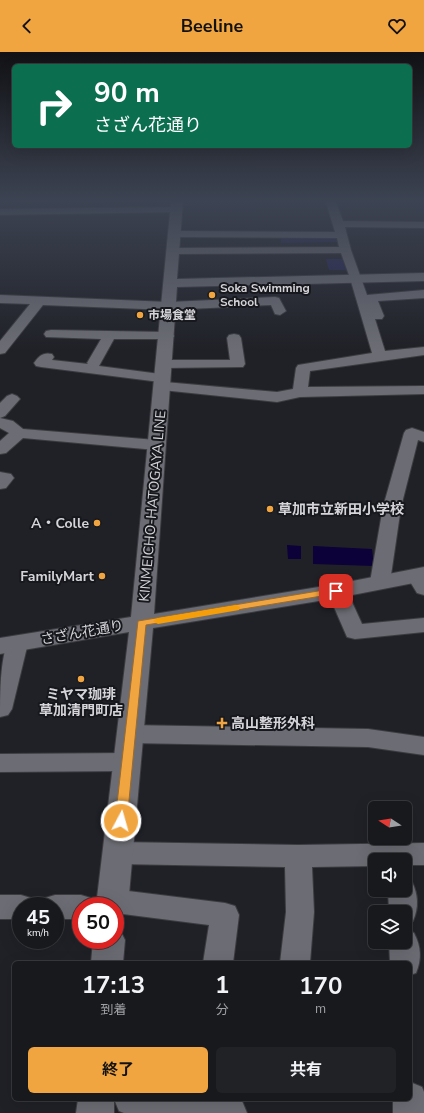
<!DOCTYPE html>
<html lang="ja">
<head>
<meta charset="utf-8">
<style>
  body { margin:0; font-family:"Nunito Sans","Noto Sans JP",sans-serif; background:#212226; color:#f1f3f6; height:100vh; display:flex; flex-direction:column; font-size:15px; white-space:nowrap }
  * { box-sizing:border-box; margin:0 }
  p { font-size:13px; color:#9fa0a4 }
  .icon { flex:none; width:22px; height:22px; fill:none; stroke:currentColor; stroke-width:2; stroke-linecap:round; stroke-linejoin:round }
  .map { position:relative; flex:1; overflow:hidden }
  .panel { position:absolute; left:12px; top:909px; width:400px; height:140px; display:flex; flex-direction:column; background:#18191d; border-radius:6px; box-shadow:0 4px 16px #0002,0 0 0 1px #36383b }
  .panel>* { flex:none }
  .hud { position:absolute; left:12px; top:12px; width:400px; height:84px; border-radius:6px; box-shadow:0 4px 16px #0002,0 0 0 1px #36383b; background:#0b6e4f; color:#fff; overflow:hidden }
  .needle { width:26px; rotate:282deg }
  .controls { position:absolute; left:368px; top:749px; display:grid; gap:8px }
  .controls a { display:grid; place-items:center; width:44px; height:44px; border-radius:6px; background:#18191d; box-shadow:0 4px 16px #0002,0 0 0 1px #36383b; font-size:20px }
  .speed { position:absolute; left:12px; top:845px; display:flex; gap:8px; font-size:20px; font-weight:700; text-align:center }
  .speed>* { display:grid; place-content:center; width:52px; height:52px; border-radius:50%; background:#18191d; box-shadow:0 4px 16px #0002,0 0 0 1px #36383b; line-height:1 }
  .speed small { font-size:10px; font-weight:400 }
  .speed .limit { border:6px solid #d22; background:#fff; color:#111 }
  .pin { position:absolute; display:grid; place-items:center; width:34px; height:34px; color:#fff; margin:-17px; border-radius:8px; box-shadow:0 2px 6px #0006 }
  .me { position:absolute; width:44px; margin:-22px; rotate:6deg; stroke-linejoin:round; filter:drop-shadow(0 0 3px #0008) }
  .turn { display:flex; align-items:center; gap:14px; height:84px; padding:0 16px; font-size:18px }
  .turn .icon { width:52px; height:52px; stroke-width:2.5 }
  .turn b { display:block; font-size:28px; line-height:34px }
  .eta { display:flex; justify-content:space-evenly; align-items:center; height:68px; text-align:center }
  .eta b { font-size:24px; font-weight:700; line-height:28px }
  .action { display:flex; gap:8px; margin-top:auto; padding:8px 16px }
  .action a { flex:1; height:46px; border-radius:6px; background:#f1a540; color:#111; font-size:16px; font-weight:700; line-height:46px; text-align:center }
  .action a+a { background:#212226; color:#f1f3f6 }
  header { display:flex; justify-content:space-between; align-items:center; height:52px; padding:0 16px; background:#f1a540; color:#111; font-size:18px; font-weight:700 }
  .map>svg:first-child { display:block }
  .green { fill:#262654 }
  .water { fill:#0c0139 }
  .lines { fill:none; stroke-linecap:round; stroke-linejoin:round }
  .street-casing { stroke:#3b3b40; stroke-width:2 }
  .secondary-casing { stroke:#3b3b40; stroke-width:2 }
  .street { fill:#6c6d74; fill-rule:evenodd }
  .secondary { fill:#6c6d74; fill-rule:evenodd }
  .route { fill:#f1a540; stroke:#9d6b2a }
  .slow { fill:#f59e0b }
  .poi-dot { fill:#f1a540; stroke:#17181d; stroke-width:1.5 }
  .labels { text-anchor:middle; stroke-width:4; stroke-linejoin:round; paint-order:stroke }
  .far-poi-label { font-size:12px; font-weight:bold; fill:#d5d5d9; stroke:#17181d; text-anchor:start }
  .street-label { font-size:14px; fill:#d5d5d9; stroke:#17181d }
  .poi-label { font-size:14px; font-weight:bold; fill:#d5d5d9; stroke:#17181d; text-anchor:start }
</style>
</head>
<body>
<header><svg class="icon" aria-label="back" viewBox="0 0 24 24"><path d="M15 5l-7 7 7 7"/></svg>Beeline<svg class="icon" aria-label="heart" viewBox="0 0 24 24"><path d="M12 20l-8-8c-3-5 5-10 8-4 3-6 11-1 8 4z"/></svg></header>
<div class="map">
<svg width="424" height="1061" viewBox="0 0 424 1061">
  <rect width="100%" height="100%" fill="#202127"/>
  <g class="green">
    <path d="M281 184H340L341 190 281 191Z"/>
    <path d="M326 207H346L349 218H329Z"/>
  </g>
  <g class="water">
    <path d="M287 493 301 494V507H288Z"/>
    <path d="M313 494 372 497 374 514 313 512Z"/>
  </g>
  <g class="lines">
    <g class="street-casing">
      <g id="street">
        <path d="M326 150H336L343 169 424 170V176L345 175 351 198 367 243 424 238V246L378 249 384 264 382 267H375L385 299 424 295V303L310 319 308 335 424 334V342L300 345 277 350 162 338 157 337 155 334 160 330 41 315 36 314 34 311C39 304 43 300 52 302L54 305 52 308 88 312 87 311 101 287 46 285 44 282 46 279 51 278 167 280 172 281 174 284 172 287H114L99 314 168 323 170 326 165 330 277 340 293 337 296 316 298 313 372 301 350 226 341 201 173 202 167 199 173 196 339 195 337 186 175 185 170 182 175 179 335 180Z"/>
        <path d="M176 155 181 158 180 160 0 163V157Z"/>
        <path d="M0 243 169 250 275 245 279 246 286 259 280 263 275 262 271 253 169 258 43 253 5 301 0 302V289L30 252 0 251Z"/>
        <path d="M234 282 239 283 241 286 245 312 243 315 164 316 159 315 157 312 159 309 164 308H230L227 286 229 283Z"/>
        <path d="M12 342 17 344 20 347 5 364 0 366V351L7 344Z"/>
        <path d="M0 366 13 369 23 377 156 388 162 390 164 393 162 396 156 398 23 386 6 401 0 402V389L9 381 0 376Z"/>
        <path d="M412 376 424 380V390L418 388 401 455 390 530 387 534 380 536 373 534 370 530 383 455 404 381 406 378Z"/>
        <path d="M0 420 11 422 14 426 6 436 0 437Z"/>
        <path d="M416 517 424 520V543L417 541 406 523 409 519Z"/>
        <path d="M337 533 344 535 347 539 362 572 424 566V580L355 587 347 585 327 539 330 535Z"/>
        <path d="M17 584 25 586 28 591 12 657 8 663 0 665C0 640 0 608 9 586Z"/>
        <path d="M129 673 368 677 424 685V703L368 695 129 691 121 688 117 682 121 676Z"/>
        <path d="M127 701 136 704 139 710 136 716 127 719 0 720V702Z"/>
        <path d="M118 790 298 793 424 791V813H405V808H375V814L312 815 314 860 310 911H280L286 860 285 815 118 812 108 809 104 801 108 793Z"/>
        <path d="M405 827 412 830C418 842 419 856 413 869L405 872V860H389L388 838H405Z"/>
        <path d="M112 837 225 851 235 854 239 863 233 911H203L209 873 115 861V854H100L98 849 102 840Z"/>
        <path d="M0 843H21L31 846 35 854H21V867H0Z"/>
        <path d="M55 843H81L91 846 95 854H81V867H55V854H41L45 846Z"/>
        <path d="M405 877 414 881C421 894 422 907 416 921L410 923V911H390L389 890H405Z"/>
        <path d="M410 1030 422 1035 424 1040V1061H393V1047H410Z"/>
        <path d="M114 1047H237L242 1049 247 1061H124L119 1059Z"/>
      </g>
    </g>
    <g class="secondary-casing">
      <g id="secondary">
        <path d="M171 150H183L177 227 424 221V229L177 235 154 562 337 532 424 515V529L337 546 153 576 128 854 123 863 115 866V854H96L129 580 0 602V586L131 565Z"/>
        <path d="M115 876 120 878 125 888 123 911H91L93 888H115Z"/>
        <path d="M78 1047H114V1061H76Z"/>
      </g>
    </g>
    <use href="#street" class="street"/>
    <use href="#secondary" class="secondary"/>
  </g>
  <linearGradient id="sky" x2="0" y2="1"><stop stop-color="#121215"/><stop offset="0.5" stop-color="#3c4352"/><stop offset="1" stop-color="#3c4352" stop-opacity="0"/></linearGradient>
  <rect width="424" height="298" fill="url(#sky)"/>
  <path class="route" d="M336 536 341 539 340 541 146 573 127 769 125 772H117L115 769 138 569Z"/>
  <path class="slow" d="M236 553 240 555 239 558 158 572 153 569 158 566Z"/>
  <g class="poi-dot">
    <circle cx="212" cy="243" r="4"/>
    <circle cx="140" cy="263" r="4"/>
    <circle cx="270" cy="457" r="4"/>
    <circle cx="97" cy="471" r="4"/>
    <circle cx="102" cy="524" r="4"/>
    <circle cx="81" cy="627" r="4"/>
    <path d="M220 665h4v4h4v4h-4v4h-4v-4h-4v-4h4z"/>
  </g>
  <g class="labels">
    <g class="far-poi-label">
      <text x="220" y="240">Soka Swimming<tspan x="220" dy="14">School</tspan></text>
      <text x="148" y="267">市場食堂</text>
    </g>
    <g class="street-label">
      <text transform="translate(152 454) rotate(-85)" y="5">KINMEICHO-HATOGAYA LINE</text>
      <text transform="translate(82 580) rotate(-10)" y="5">さざん花通り</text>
    </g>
    <g class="poi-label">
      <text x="278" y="462">草加市立新田小学校</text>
      <text x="89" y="476" text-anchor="end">A・Colle</text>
      <text x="94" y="529" text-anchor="end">FamilyMart</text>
      <text x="81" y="647" text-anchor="middle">ミヤマ珈琲<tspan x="81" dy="16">草加清門町店</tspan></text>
      <text x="231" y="676">高山整形外科</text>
    </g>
  </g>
</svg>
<div class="controls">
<a><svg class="needle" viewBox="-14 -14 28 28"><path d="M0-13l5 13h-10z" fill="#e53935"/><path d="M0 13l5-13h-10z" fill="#9fa0a4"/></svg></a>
<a><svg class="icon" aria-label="sound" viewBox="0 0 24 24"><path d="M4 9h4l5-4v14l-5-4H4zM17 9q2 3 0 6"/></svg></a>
<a><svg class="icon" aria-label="layers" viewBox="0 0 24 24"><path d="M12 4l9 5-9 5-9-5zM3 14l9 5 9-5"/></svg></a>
</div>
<div class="speed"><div>45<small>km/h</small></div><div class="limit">50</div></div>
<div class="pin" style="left:336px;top:539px;background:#d93025"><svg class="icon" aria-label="arrive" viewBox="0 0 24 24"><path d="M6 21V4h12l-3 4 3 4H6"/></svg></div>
<svg class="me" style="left:121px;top:769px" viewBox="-20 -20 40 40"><circle r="17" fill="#f1a540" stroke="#fff" stroke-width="3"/><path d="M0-11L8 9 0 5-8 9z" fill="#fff"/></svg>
<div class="hud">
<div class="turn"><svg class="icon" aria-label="right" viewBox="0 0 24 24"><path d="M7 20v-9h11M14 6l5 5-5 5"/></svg><div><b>90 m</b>さざん花通り</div></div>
</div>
<section class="panel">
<div class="eta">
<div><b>17:13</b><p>到着</p></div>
<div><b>1</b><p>分</p></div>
<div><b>170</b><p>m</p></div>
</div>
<div class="action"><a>終了</a><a>共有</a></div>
</section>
</div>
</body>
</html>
